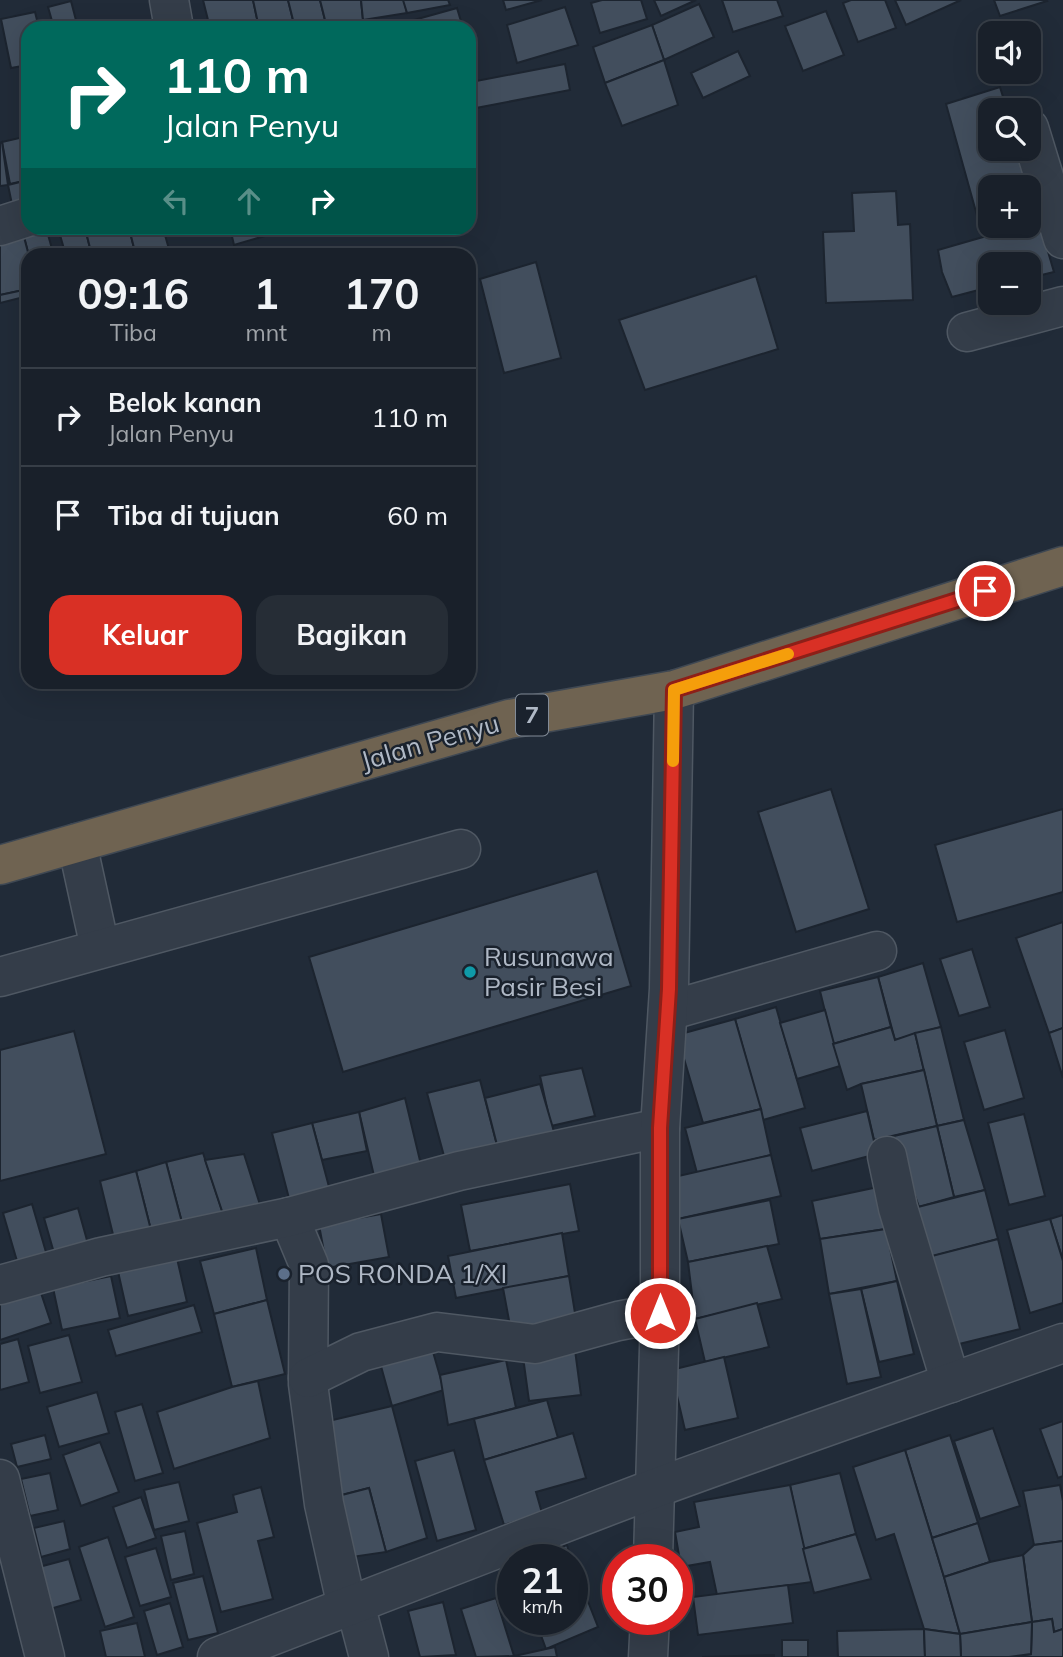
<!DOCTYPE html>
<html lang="id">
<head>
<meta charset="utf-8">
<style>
  body { margin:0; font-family:Mulish,sans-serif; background:#262d36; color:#f1f3f6; height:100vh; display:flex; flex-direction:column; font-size:26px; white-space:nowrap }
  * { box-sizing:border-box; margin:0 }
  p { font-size:23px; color:#9fa3a8 }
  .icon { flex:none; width:38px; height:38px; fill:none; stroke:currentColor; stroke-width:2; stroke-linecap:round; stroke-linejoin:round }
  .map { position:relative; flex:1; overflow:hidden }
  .side { position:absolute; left:21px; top:248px; width:455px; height:441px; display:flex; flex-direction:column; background:#19202a; border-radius:21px; box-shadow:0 7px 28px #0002,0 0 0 2px #373e47 }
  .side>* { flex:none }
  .top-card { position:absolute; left:21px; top:21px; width:455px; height:214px; border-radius:21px; box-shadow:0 7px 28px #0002,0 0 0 2px #373e47; background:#00695c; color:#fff; overflow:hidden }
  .buttons { position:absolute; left:978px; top:21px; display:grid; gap:14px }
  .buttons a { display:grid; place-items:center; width:63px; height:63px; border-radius:14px; background:#19202a; box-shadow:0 7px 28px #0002,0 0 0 2px #373e47; font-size:35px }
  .speed { position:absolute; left:497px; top:1544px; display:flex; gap:14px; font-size:35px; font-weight:700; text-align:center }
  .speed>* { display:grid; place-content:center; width:91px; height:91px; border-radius:50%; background:#19202a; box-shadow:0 7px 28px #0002,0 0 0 2px #373e47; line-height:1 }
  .speed small { font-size:18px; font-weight:400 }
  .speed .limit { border:10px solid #d22; background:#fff; color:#111 }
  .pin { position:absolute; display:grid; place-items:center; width:60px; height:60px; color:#fff; margin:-30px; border:4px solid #fff; border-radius:50%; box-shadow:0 2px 7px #0007 }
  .me { position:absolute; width:77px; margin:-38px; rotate:0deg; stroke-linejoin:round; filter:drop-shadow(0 0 5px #0008) }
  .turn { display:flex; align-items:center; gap:24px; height:147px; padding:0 28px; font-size:32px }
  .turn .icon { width:91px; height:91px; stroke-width:2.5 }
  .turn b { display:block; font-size:49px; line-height:60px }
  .lanes { display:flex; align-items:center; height:66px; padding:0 28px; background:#0003; justify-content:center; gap:35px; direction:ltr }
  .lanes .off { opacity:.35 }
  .eta { display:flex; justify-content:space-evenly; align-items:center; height:119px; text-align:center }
  .eta b { font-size:42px; font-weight:700; line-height:49px }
  .button { display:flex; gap:14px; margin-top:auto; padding:14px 28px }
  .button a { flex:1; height:80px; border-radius:21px; background:#d93025; color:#fff; font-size:28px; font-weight:700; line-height:80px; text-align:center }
  .button a+a { background:#262d36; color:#f1f3f6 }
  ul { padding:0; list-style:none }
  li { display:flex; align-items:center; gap:21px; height:98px; padding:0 28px; border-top:2px solid #373e47 }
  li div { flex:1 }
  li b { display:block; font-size:26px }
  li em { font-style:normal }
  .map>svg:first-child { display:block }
  .building { fill:#424e5d; stroke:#1c242f; stroke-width:2; fill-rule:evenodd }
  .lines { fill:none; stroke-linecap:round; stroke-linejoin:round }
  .minor-casing { stroke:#4f5863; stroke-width:41 }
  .highway-casing { stroke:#3f4853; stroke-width:41 }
  .minor { stroke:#343d49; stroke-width:38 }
  .highway { stroke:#6f6351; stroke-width:38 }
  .route-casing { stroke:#8d1f18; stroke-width:18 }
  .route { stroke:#d93025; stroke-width:12 }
  .slow { stroke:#f59e0b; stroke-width:12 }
  .culture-dot { fill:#0f9aa8; stroke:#1a222d; stroke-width:2.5 }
  .service-dot { fill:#5c6f8a; stroke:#1a222d; stroke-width:2.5 }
  .labels { text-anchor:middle; stroke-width:5; stroke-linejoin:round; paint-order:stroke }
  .shield { fill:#1a222d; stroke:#828b97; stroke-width:2 }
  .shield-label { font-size:24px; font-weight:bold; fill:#afb8c5 }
  .street-label { font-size:26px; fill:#afb8c5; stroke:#1a222d }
  .poi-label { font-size:26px; fill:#afb8c5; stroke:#1a222d; text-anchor:start }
</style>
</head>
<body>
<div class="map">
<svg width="1063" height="1657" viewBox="0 0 1063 1657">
  <rect width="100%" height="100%" fill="#212b38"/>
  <g class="building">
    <path d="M203 0H253L259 28H210Z"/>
    <path d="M253 0H288L295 28H259Z"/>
    <path d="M288 0H320L327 28H295Z"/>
    <path d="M320 0H361L363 20 327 28Z"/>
    <path d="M361 0H404L407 13 363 20Z"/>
    <path d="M403 0H448L450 5 407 13Z"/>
    <path d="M503 0H542L506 10Z"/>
    <path d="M602 0H641L647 19 600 33 591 3Z"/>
    <path d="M654 0H696L661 16Z"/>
    <path d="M722 0H777L783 16 733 32Z"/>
    <path d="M851 0H885L896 28 858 42 843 3Z"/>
    <path d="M895 0H961L906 25Z"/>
    <path d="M994 0H1046L1047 1 1000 16Z"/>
    <path d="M71 1 78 28H54L48 7Z"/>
    <path d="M699 4 714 37 664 60 652 25Z"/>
    <path d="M565 7 578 45 517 63 507 25Z"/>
    <path d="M457 8 463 28H417L414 20Z"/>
    <path d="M826 11 844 55 803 71 785 26Z"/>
    <path d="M35 12 39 28H28V65L11 68 1 19Z"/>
    <path d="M652 25 664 60 605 83 593 47Z"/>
    <path d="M738 51 750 76 703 98 691 73Z"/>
    <path d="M664 60 678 105 622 126 605 83Z"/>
    <path d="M565 64 570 90 476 108 471 82Z"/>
    <path d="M1000 87 1007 110H990V149H1018L1054 272 1029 278V264H990V287L952 297 942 272 938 250 983 237 946 104ZM990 187H1029V226H990Z"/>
    <path d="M28 136V180L10 184 2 142Z"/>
    <path d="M2 142 8 185 0 186V143Z"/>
    <path d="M28 180V211L14 214 8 185Z"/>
    <path d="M896 191 898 225 910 224 913 300 826 303 823 232 854 231 852 193Z"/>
    <path d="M58 228H85L92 256H66Z"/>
    <path d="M85 228H129L136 256H92Z"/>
    <path d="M129 228H163L171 256H136Z"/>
    <path d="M230 228H266L268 235 234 245Z"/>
    <path d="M266 228H282V230L268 235Z"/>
    <path d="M47 231 54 256H29L24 237Z"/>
    <path d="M24 237 29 256 28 289 0 295V243Z"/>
    <path d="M536 262 561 358 504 373 480 279Z"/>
    <path d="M756 276 778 349 645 390 619 320Z"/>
    <path d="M28 289V296L0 303V295Z"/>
    <path d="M831 789 869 909 796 932 758 812Z"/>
    <path d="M1063 809V892L957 922 935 845Z"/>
    <path d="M597 871 631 986 343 1072 309 957Z"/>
    <path d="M1063 922V1028L1049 1033 1016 938Z"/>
    <path d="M972 949 990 1007 959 1016 940 959Z"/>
    <path d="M923 963 941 1027 895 1040 878 977Z"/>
    <path d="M878 977 891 1027 833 1044 820 991Z"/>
    <path d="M776 1007 805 1108 763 1120 735 1019Z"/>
    <path d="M825 1010 840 1066 797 1079 780 1023Z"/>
    <path d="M735 1019 761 1109 703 1123 677 1035Z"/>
    <path d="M891 1027 895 1040 915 1033 924 1070 861 1084 847 1090 833 1044Z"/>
    <path d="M941 1027 964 1120 937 1126 915 1033Z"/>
    <path d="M1063 1028V1078L1049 1033Z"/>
    <path d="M1005 1030 1024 1098 984 1110 964 1042Z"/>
    <path d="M74 1031 106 1154 0 1181V1050Z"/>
    <path d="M582 1068 595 1116 551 1126 540 1076Z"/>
    <path d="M924 1070 937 1126 874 1140 861 1084Z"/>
    <path d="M480 1080 497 1145 444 1156 427 1093Z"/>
    <path d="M540 1084 555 1135 497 1145 485 1098Z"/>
    <path d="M405 1098 422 1169 375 1180 359 1112Z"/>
    <path d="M761 1109 771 1155 697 1173 685 1128Z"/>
    <path d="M867 1111 877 1154 812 1171 800 1128Z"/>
    <path d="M359 1112 367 1151 322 1160 312 1123Z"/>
    <path d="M1024 1114 1045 1196 1009 1205 988 1123Z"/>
    <path d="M964 1120 985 1190 954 1197 937 1126Z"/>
    <path d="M312 1123 332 1198 292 1210 272 1133Z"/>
    <path d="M937 1126 954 1197 919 1207 894 1136Z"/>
    <path d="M203 1153 226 1223 185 1234 166 1162Z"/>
    <path d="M244 1154 262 1211 226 1223 205 1160Z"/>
    <path d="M771 1155 781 1196 678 1219 674 1177Z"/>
    <path d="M166 1162 185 1234 154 1242 136 1171Z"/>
    <path d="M136 1171 154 1242 117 1251 100 1181Z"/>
    <path d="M570 1184 579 1231 470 1251 461 1205Z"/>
    <path d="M878 1187 886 1229 820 1239 812 1201Z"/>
    <path d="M985 1190 998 1239 915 1261 902 1211Z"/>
    <path d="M770 1200 779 1244 688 1262 678 1219Z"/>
    <path d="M32 1204 48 1259 19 1268 3 1213Z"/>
    <path d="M78 1208 90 1251 56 1260 44 1218Z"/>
    <path d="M381 1214 389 1257 327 1268 319 1225Z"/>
    <path d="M1063 1215V1261L1050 1219Z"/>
    <path d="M1050 1219 1063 1261V1303L1030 1313 1007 1230Z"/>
    <path d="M886 1229 897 1281 829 1294 820 1239Z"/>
    <path d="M562 1233 569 1276 456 1298 448 1256Z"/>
    <path d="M998 1239 1020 1329 951 1346 928 1257Z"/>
    <path d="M767 1246 782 1299 695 1319 688 1262Z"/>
    <path d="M256 1248 267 1300 214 1314 200 1261Z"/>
    <path d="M176 1254 187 1302 128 1316 117 1267Z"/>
    <path d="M111 1276 120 1318 62 1330 53 1288Z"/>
    <path d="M569 1276 576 1319 511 1331 503 1288Z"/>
    <path d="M897 1281 914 1354 879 1362 861 1289Z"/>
    <path d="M861 1289 881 1377 847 1384 829 1294Z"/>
    <path d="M40 1290 51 1323 0 1340V1303Z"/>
    <path d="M267 1300 285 1374 232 1387 214 1314Z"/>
    <path d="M757 1303 769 1347 705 1362 695 1319Z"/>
    <path d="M194 1305 202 1332 116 1356 108 1330Z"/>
    <path d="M69 1335 82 1382 40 1393 28 1346Z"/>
    <path d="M18 1339 29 1382 0 1390V1344Z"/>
    <path d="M431 1345 444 1390 392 1406 379 1359Z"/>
    <path d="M575 1350 581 1395 529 1401 523 1357Z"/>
    <path d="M724 1357 738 1418 685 1430 671 1370Z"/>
    <path d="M506 1360 516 1408 448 1425 440 1375Z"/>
    <path d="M258 1381 270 1438 174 1469 157 1412 232 1387Z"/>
    <path d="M97 1392 109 1433 59 1447 47 1407Z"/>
    <path d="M547 1400 558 1438 484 1460 474 1419Z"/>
    <path d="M142 1404 163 1473 135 1481 115 1412Z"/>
    <path d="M392 1406 427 1538 386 1552 369 1488 338 1496 320 1423Z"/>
    <path d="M1063 1421V1476L1058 1478 1040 1429Z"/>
    <path d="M993 1428 1020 1506 980 1519 954 1441Z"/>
    <path d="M573 1433 586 1478 536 1492 542 1513 504 1525 484 1460Z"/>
    <path d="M45 1435 51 1459 17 1467 11 1444Z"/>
    <path d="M950 1435 978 1523 932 1538 905 1450Z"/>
    <path d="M100 1442 119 1492 81 1506 63 1455Z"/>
    <path d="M454 1450 476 1530 437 1541 415 1461Z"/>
    <path d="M905 1450 944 1577 960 1634 924 1629 894 1534 876 1540 853 1467Z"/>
    <path d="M50 1473 58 1510 30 1516 21 1479Z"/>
    <path d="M840 1473 856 1534 803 1549 790 1485Z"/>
    <path d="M179 1482 189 1521 154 1530 144 1490Z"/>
    <path d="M790 1485 812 1582 717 1595 710 1562 681 1567 675 1532 699 1527 694 1502Z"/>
    <path d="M1060 1485 1063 1501V1541L1034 1545 1023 1491Z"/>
    <path d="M261 1487 274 1537 258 1541 273 1599 221 1612 197 1523 237 1512 233 1495Z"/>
    <path d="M369 1488 386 1552 352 1557 338 1496Z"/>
    <path d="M141 1497 156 1538 127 1548 113 1507Z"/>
    <path d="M64 1521 70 1549 41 1557 34 1528Z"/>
    <path d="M978 1523 990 1562 944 1577 932 1538Z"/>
    <path d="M185 1531 194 1574 171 1580 161 1536Z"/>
    <path d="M856 1534 871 1579 814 1593 803 1549Z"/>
    <path d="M108 1537 134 1617 105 1627 79 1547Z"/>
    <path d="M1063 1541V1629L1054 1632 1052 1619 1032 1622 1023 1555 1034 1545Z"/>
    <path d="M567 1545 571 1559H529Z"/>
    <path d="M156 1548 171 1597 140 1606 125 1557Z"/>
    <path d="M1023 1555 1032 1622 960 1634 944 1577 990 1562Z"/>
    <path d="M69 1559 81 1600 50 1609 39 1567Z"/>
    <path d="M572 1562 580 1581 572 1584Z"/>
    <path d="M513 1565V1603L501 1570Z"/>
    <path d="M203 1576 218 1633 188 1640 173 1583Z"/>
    <path d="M580 1581 598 1627 546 1649 535 1619H572V1584Z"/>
    <path d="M788 1585 793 1623 698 1635 693 1597Z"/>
    <path d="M496 1598 514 1656 476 1657 461 1609Z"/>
    <path d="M443 1602 456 1655 420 1657 408 1611Z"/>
    <path d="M170 1603 183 1647 157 1655 144 1611Z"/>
    <path d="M1052 1619 1054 1632 1063 1629V1657H1009L1031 1654 1032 1622Z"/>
    <path d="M1032 1622 1031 1654 1009 1657H961L960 1634Z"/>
    <path d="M137 1623 145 1657H106L100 1631Z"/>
    <path d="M924 1629 925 1657H838L837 1631Z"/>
    <path d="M924 1629 960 1634 961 1657H925Z"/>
    <rect x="782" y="1640" width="26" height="17"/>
    <path d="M555 1647 557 1657H510Z"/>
    <path d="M774 1655V1657H702Z"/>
  </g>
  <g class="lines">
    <g class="minor-casing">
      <g id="minor">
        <path d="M169 0 174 28"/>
        <path d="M1029 128 1063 239"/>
        <path d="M0 226 28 217"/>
        <path d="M967 332 1063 306"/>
        <path d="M77 843 100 948"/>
        <path d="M0 977 461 849"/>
        <path d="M668 1011 877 951"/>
        <path d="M887 1156 898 1208 951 1383"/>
        <path d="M289 1217 309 1265 308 1384 324 1504 347 1607"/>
        <path d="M0 1285 101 1257 289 1217 459 1171 660 1128"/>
        <path d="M308 1378 361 1352 437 1332 535 1344 618 1321 660 1313"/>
        <path d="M0 1479 45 1657"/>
        <path d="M653 1559 660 1313V1128L669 989 674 690"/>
        <path d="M355 1604 369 1657"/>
        <path d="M217 1657C362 1602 507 1544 653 1489 789 1439 926 1392 1063 1343"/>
        <path d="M648 1657 650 1619"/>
      </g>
    </g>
    <g class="highway-casing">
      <path id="highway" d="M0 865 509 719 674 690 1063 566"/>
    </g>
    <use href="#minor" class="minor"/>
    <use href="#highway" class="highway"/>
  </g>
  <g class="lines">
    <g class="route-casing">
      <path id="route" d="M660 1313V1128L669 989 674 690 985 591"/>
    </g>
    <use href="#route" class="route"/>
    <path class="slow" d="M673 761 674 690 788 654"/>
  </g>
  <circle class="culture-dot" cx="470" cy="972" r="7"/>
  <circle class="service-dot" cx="284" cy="1274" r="7"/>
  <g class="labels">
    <rect class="shield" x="516" y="694.5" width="32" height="41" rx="5"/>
    <g class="shield-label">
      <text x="532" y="723">7</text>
    </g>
    <g class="street-label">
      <text transform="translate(430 742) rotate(-16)" y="9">Jalan Penyu</text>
    </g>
    <g class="poi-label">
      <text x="484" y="966">Rusunawa<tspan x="484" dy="30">Pasir Besi</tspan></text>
      <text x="298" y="1283">POS RONDA 1/XI</text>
    </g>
  </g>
</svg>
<div class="buttons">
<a><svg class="icon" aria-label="sound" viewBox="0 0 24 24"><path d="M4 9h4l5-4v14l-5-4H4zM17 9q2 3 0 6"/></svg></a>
<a><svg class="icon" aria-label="search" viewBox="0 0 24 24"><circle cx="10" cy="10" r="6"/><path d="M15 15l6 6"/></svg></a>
<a>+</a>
<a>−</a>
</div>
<div class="speed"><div>21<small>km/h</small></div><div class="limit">30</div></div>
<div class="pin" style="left:985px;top:591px;background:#d93025"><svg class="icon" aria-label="arrive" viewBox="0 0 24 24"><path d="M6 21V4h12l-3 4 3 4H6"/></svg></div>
<svg class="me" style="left:660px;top:1313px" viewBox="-20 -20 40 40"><circle r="17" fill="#d93025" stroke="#fff" stroke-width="3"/><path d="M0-11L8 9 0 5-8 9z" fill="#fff"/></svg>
<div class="top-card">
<div class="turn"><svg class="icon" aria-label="right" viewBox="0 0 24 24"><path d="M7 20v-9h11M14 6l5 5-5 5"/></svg><div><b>110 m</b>Jalan Penyu</div></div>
<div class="lanes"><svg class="icon off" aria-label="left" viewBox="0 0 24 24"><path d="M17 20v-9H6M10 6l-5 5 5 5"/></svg><svg class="icon off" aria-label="ahead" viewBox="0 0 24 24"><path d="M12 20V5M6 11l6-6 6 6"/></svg><svg class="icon" aria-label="right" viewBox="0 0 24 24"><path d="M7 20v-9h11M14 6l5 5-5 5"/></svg></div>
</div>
<section class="side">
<div class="eta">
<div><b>09:16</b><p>Tiba</p></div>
<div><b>1</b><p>mnt</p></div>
<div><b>170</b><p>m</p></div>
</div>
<ul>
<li><svg class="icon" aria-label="right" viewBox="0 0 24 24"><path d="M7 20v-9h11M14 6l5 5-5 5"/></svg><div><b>Belok kanan</b><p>Jalan Penyu</p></div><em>110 m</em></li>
<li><svg class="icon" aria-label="arrive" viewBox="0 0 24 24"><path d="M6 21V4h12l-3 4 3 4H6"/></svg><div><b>Tiba di tujuan</b></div><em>60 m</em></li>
</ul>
<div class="button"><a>Keluar</a><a>Bagikan</a></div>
</section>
</div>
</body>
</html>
